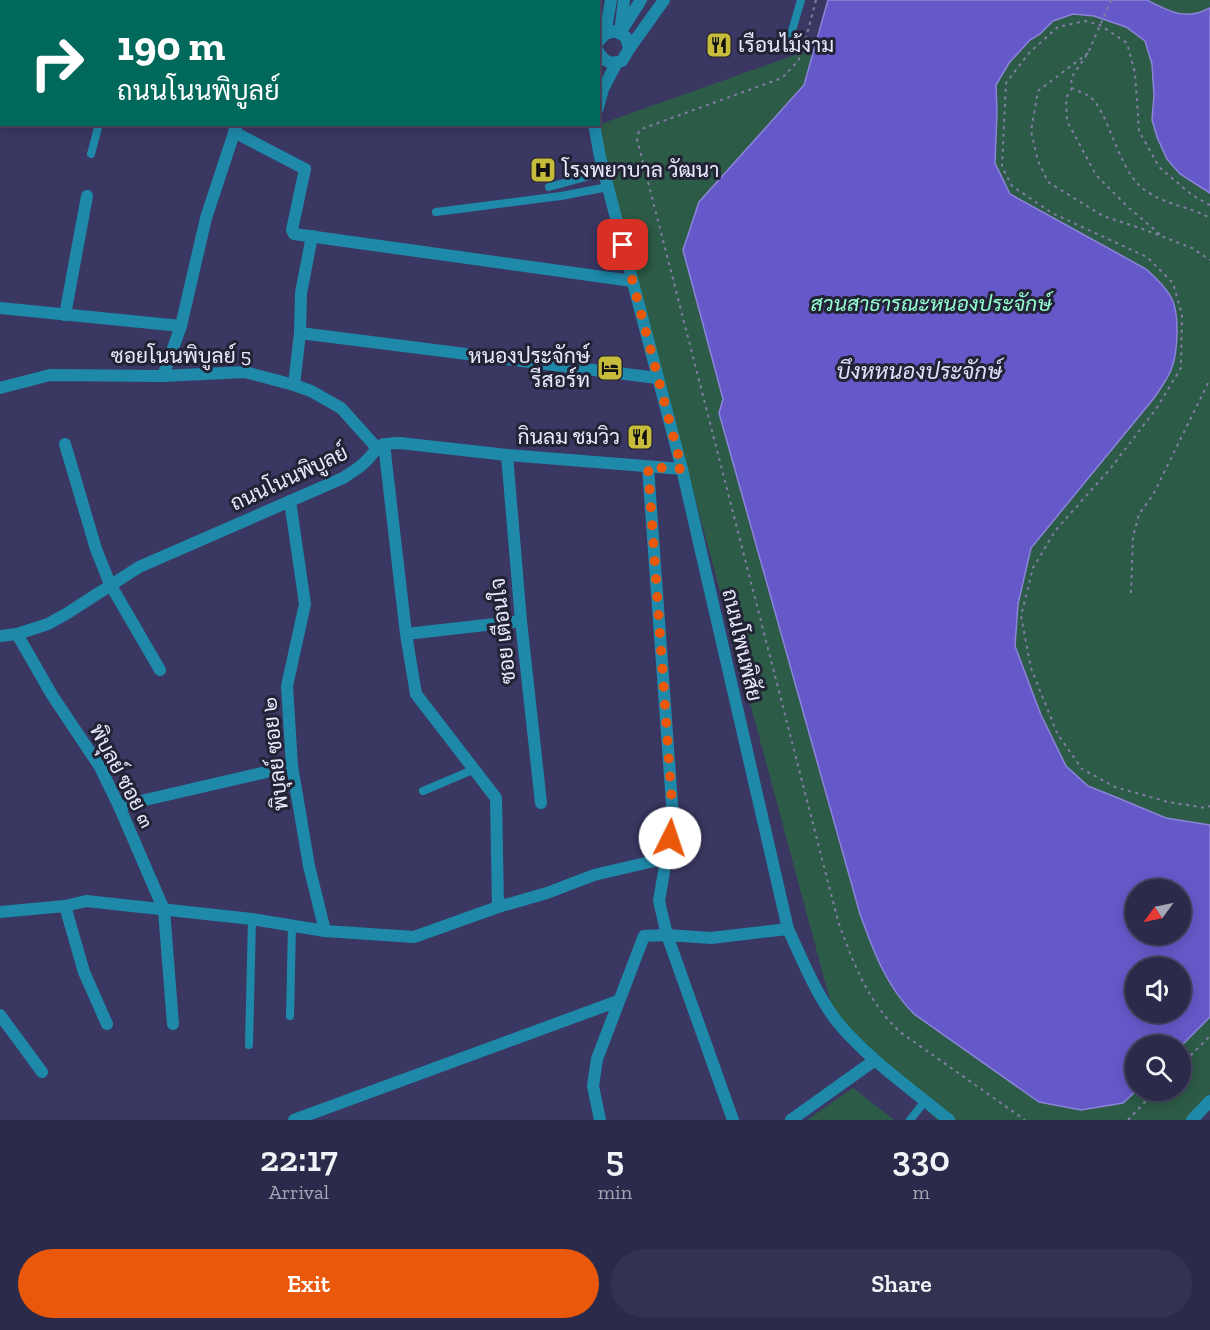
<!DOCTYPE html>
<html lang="en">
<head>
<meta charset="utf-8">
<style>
  body { margin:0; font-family:"Zilla Slab",Sarabun,serif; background:#343251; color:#f1f3f6; height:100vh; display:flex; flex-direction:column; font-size:22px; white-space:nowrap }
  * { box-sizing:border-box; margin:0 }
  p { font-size:20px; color:#a6a7b5 }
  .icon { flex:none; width:33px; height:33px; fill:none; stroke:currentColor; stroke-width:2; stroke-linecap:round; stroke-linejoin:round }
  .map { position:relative; height:1120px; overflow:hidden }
  .panel { display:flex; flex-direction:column; background:#2c2a4a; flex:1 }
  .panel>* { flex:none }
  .guide { position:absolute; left:0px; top:0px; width:600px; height:126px; box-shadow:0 3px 15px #0003,0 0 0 2px #484662; background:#00695c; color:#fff; overflow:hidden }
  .needle { width:39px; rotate:237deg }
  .fabs { position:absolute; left:1125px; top:879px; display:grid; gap:12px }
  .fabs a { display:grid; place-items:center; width:66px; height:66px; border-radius:50%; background:#2c2a4a; box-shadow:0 3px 15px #0003,0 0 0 2px #484662; font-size:30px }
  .pin { position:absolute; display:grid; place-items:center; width:51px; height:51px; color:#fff; margin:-26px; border-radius:12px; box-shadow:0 3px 9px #0006 }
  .me { position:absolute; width:66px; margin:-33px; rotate:4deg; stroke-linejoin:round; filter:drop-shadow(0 0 4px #0008) }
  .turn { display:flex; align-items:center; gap:21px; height:126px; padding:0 18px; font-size:27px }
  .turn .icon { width:78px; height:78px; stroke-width:2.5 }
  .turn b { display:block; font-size:42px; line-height:51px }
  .eta { display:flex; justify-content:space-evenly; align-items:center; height:102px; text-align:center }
  .eta b { font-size:36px; font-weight:600; line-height:42px }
  .cta { display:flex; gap:12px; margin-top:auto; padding:12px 18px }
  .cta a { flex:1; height:69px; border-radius:36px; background:#ea580c; color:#fff; font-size:24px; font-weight:600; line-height:69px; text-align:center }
  .cta a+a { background:#343251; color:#f1f3f6 }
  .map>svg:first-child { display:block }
  .green { fill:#2c5b47; fill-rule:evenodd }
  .water { fill:#6559c9; stroke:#8c84d9; stroke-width:1.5; fill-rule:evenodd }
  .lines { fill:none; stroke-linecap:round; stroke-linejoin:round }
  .path { stroke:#807fa1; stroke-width:2; stroke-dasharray:3 4.5; stroke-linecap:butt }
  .service { stroke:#1f89aa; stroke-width:8 }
  .minor { stroke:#1f89aa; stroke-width:12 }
  .tertiary { stroke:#1f89aa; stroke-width:12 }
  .route { stroke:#ea580c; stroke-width:10; stroke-dasharray:0 18 }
  .labels { text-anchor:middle; stroke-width:6; stroke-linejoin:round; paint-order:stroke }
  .poi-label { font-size:21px; fill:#e8e9fe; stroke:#232336; text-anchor:start }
  .park-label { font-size:21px; font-style:italic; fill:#93fdcf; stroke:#232336 }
  .street-label { font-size:21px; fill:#e8e9fe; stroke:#232336 }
  .water-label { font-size:22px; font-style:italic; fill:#dfe0fd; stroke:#232336 }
</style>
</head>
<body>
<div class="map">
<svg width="1210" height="1120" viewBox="0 0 1210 1120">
  <rect width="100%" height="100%" fill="#3a3863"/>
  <g class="green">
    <path d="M828 0H1210V1094L1188 1120H937L835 1019 595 126 815 48ZM1136 890H1180V934H1136ZM1136 968H1180V1012H1136ZM1136 1046H1180V1090H1136Z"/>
    <path d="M853 1088 894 1120H807Z"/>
  </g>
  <path class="water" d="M828 0H1147C1170 12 1186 21 1210 8V193L1180 174 1167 159 1157 137 1152 120 1154 95 1152 64 1145 41 1126 27 1094 16 1073 14 1053 21 1040 34 1030 40 1009 63 996 85 997 111 995 163 1010 194 1146 269C1155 277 1165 286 1171 297 1180 313 1178 353 1171 370 1167 380 1160 389 1154 398L1031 548 1018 604 1015 646 1041 715 1066 766 1088 786 1118 798 1166 818 1210 825V1017L1181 1046H1136V1091L1123 1103 1081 1110 1039 1102 914 1014C886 986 873 950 860 914L719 413 723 399 683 250 699 202 804 85ZM1136 890H1180V934H1136ZM1136 968H1180V1012H1136Z"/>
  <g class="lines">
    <g class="path">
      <path d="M816 0 802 53 798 61 782 78 644 128 639 131 637 139 838 921C853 962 867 1001 900 1032L1025 1120"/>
      <path d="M1111 0 1088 53 1071 78 1072 88C1077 91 1084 93 1089 96 1108 110 1117 164 1139 185 1158 204 1187 205 1210 218"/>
      <path d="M1088 53 1038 91 1031 131 1038 161 1048 182 1103 216 1140 228 1192 248 1210 260"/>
      <path d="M1072 88 1066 98 1067 121 1096 175 1129 208 1162 236"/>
      <path d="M1210 205 1192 195 1159 167 1139 131 1135 73 1127 43 1100 25 1085 21 1058 27 1029 53 1006 83 1002 167 1012 186 1052 213 1147 257 1173 283 1182 315 1181 368 1156 409 1110 469 1055 531 1033 568 1021 616 1031 668 1057 733 1082 769 1115 787 1168 802 1206 808 1210 806"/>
      <path d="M1131 593 1133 537 1139 514 1153 495 1210 379"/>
      <path d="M1180 1066 1210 1036"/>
      <path d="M1128 1120 1156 1090"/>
    </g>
    <g class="service">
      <path d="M789 41 801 0"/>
      <path d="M91 154 99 124"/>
      <path d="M549 187 604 172"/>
      <path d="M436 212 561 196 608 187"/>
      <path d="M423 791 475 769"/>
      <path d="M290 1016 292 926"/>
      <path d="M249 1045 252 919"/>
      <path d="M910 1120 925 1101"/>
    </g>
    <g class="minor">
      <path d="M261 0V2"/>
      <path d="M620 33 624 0"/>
      <path d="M605 34 611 0"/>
      <path d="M234 132 305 169 292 230 294 234 632 281"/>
      <path d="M0 308 181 326"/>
      <path d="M65 315 87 196"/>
      <path d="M300 333 657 378"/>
      <path d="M163 376 181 326 206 218 236 127"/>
      <path d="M294 385 300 333 301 293 312 236"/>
      <path d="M0 388 50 375 163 376 245 372 294 385 311 391 341 408 376 447"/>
      <path d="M65 444 96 549 110 584 160 670"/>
      <path d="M384 444 406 634 416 694 496 798 498 907"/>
      <path d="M507 455 521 621 541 803"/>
      <path d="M648 467 673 818 659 901 667 935 733 1120"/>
      <path d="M290 501 305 604 287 686 292 766 309 866 325 931"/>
      <path d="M17 634 52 695 100 767 119 806 164 910 173 1024"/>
      <path d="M406 634 521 621"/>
      <path d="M119 806 292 766"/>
      <path d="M65 906 84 972 107 1024"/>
      <path d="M0 912 65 906 86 901 252 919 325 931 414 937 498 907 547 893 594 875 667 858"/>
      <path d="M0 1015 42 1072"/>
      <path d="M294 1120 618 1001"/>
      <path d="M600 1120 593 1086 597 1059 644 936 667 935 711 938 788 929"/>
      <path d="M791 1120 875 1060"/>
    </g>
    <g class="tertiary">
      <path d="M620 33 641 0"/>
      <path d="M598 42 605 34 615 31 626 37 629 49 622 61C612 65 603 62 598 51"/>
      <path d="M629 49 664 0"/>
      <path d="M598 108 603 89 617 62"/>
      <path d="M594 124 600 157 682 469 788 929C802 959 815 992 835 1019 864 1056 912 1090 949 1120"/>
      <path d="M0 636 17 634 48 624 66 614 139 567 343 478C350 473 358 469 364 463 382 447 370 444 400 443L507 455 682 469"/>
      <path d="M1192 1120 1210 1101"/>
    </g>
  </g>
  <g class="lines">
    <path class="route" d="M623 245 682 469 648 467 673 818 670 838"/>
  </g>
  <defs>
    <g id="restaurant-square" transform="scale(1.35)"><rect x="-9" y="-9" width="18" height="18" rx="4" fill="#c7bb3c" stroke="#232336"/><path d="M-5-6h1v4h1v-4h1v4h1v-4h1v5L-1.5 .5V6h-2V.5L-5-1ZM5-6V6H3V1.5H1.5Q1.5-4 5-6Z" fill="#111"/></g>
    <g id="hospital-square" transform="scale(1.35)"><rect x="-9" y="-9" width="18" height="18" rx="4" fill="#c7bb3c" stroke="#232336"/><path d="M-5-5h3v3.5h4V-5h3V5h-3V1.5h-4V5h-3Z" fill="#111"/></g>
    <g id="hotel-square" transform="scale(1.35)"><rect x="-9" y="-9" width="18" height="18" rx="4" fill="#c7bb3c" stroke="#232336"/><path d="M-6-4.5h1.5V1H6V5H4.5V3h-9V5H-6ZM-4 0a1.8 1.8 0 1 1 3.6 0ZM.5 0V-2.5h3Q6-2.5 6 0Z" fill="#111"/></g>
  </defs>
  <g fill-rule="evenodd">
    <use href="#restaurant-square" x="719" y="45"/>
    <use href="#hospital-square" x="543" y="170"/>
    <use href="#hotel-square" x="610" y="368"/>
    <use href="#restaurant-square" x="640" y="437"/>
  </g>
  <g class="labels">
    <g class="poi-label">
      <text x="738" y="52">เรือนไม้งาม</text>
      <text x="562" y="177">โรงพยาบาล วัฒนา</text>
      <text x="590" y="363" text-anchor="end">หนองประจักษ์<tspan x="590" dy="24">รีสอร์ท</tspan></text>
      <text x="620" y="444" text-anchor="end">กินลม ชมวิว</text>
    </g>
    <g class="park-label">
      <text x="931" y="311">สวนสาธารณะหนองประจักษ์</text>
    </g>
    <g class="street-label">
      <text x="181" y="363">ซอยโนนพิบูลย์ 5</text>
      <text transform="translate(289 478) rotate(-25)" y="7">ถนนโนนพิบูลย์</text>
      <text transform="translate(503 631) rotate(-96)" y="7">ซอย เตือนใจ</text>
      <text transform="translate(742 645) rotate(77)" y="7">ถนนโพนพิสัย</text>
      <text transform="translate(275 754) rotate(-96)" y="7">พิบุลย์ ซอย ๒</text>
      <text transform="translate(122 776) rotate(62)" y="7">พิบุลย์ ซอย ๓</text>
    </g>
    <g class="water-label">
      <text x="919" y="379">บึงหหนองประจักษ์</text>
    </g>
  </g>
</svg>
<div class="fabs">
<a><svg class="needle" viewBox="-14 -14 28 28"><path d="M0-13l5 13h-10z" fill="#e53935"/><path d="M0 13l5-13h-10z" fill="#a6a7b5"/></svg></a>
<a><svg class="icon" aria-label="sound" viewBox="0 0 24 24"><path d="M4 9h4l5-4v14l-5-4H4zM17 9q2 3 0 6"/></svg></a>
<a><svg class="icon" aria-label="search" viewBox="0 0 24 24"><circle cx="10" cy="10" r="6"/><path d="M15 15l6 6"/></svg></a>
</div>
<div class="pin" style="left:623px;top:245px;background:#d93025"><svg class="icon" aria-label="arrive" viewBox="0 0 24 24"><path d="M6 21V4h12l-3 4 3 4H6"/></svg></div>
<svg class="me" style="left:670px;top:838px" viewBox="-20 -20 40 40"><circle r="19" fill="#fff"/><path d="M0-13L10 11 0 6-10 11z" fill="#ea580c"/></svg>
<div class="guide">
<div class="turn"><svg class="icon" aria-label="right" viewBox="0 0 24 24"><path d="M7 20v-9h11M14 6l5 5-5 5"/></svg><div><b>190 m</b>ถนนโนนพิบูลย์</div></div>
</div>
</div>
<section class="panel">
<div class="eta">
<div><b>22:17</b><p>Arrival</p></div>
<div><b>5</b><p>min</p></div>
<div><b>330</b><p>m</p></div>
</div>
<div class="cta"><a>Exit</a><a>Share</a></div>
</section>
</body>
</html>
